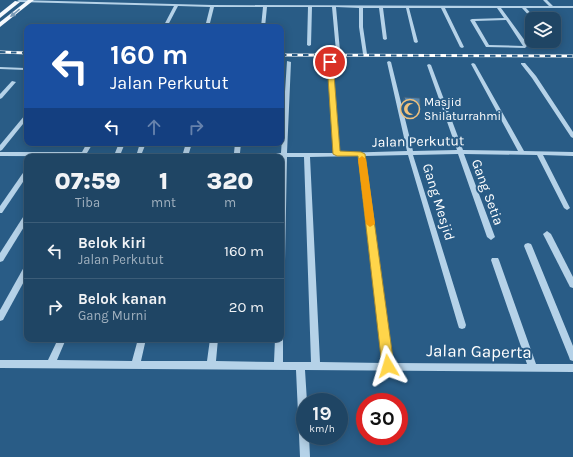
<!DOCTYPE html>
<html lang="id">
<head>
<meta charset="utf-8">
<style>
  body { margin:0; font-family:Karla,sans-serif; background:#2c4f6d; color:#f1f3f6; height:100vh; display:flex; flex-direction:column; font-size:15px; white-space:nowrap }
  * { box-sizing:border-box; margin:0 }
  p { font-size:13px; color:#a1b1bf }
  .icon { flex:none; width:22px; height:22px; fill:none; stroke:currentColor; stroke-width:2; stroke-linecap:round; stroke-linejoin:round }
  .map { position:relative; flex:1; overflow:hidden }
  .sheet { position:absolute; left:24px; top:154px; width:260px; height:188px; display:flex; flex-direction:column; background:#1f4564; border-radius:8px; box-shadow:0 2px 10px #0003,0 0 0 1px #3c5d78 }
  .sheet>* { flex:none }
  .top-card { position:absolute; left:24px; top:24px; width:260px; height:122px; border-radius:8px; box-shadow:0 2px 10px #0003,0 0 0 1px #3c5d78; background:#1a4fa0; color:#fff; overflow:hidden }
  .tools { position:absolute; left:525px; top:12px; display:grid; gap:8px }
  .tools a { display:grid; place-items:center; width:36px; height:36px; border-radius:8px; background:#1f4564; box-shadow:0 2px 10px #0003,0 0 0 1px #3c5d78; font-size:20px }
  .speed { position:absolute; left:296px; top:393px; display:flex; gap:8px; font-size:20px; font-weight:700; text-align:center }
  .speed>* { display:grid; place-content:center; width:52px; height:52px; border-radius:50%; background:#1f4564; box-shadow:0 2px 10px #0003,0 0 0 1px #3c5d78; line-height:1 }
  .speed small { font-size:10px; font-weight:400 }
  .speed .limit { border:6px solid #d22; background:#fff; color:#111 }
  .pin { position:absolute; display:grid; place-items:center; width:34px; height:34px; color:#fff; margin:-17px; border:2px solid #fff; border-radius:50%; box-shadow:0 1px 4px #0007 }
  .me { position:absolute; width:44px; margin:-22px; rotate:353deg; stroke-linejoin:round; filter:drop-shadow(0 0 3px #0008) }
  .turn { display:flex; align-items:center; gap:14px; height:84px; padding:0 20px; font-size:18px }
  .turn .icon { width:52px; height:52px; stroke-width:2.5 }
  .turn b { display:block; font-size:28px; line-height:34px }
  .lanes { display:flex; align-items:center; height:38px; padding:0 20px; background:#0003; justify-content:center; gap:20px; direction:ltr }
  .lanes .off { opacity:.35 }
  .eta { display:flex; justify-content:space-evenly; align-items:center; height:68px; text-align:center }
  .eta b { font-size:24px; font-weight:800; line-height:28px }
  ul { padding:0; list-style:none }
  li { display:flex; align-items:center; gap:12px; height:56px; padding:0 20px; border-top:1px solid #3c5d78 }
  li div { flex:1 }
  li b { display:block; font-size:15px }
  li em { font-style:normal }
  .map>svg:first-child { display:block }
  .lines { fill:none; stroke-linecap:round; stroke-linejoin:round }
  .minor { fill:#b5d2e8; fill-rule:evenodd }
  .major { fill:#f7fafe; fill-rule:evenodd }
  .rail-casing { stroke:#fff; stroke-width:3 }
  .rail { stroke:#295c86; stroke-width:2; stroke-dasharray:5.5; stroke-linecap:butt }
  .wall { fill:#4a7497 }
  .building { fill:#5687b0; stroke:#3c5e7b }
  .oneway { fill:#7b9bb6 }
  .route { fill:#ffd54a; stroke:#a68a30 }
  .slow { fill:#f59e0b }
  .labels { text-anchor:middle; stroke-width:4; stroke-linejoin:round; paint-order:stroke }
  .far-poi-label { font-size:12px; fill:#fff; stroke:#295c86; text-anchor:start }
  .street-label { font-size:14px; fill:#fff; stroke:#295c86 }
  .near-street-label { font-size:17px; fill:#fff; stroke:#295c86 }
</style>
</head>
<body>
<div class="map">
<svg width="573" height="457" viewBox="0 0 573 457">
  <rect width="100%" height="100%" fill="#295c86"/>
  <g class="lines">
    <g class="minor">
      <path d="M19 0 212 5 549 6 543 0H547L553 6H573V8H526L536 19H532L522 8H501L528 45 525 48 486 47 470 20 472 19 504 18 497 8H445L464 47 462 48 460 47 441 8H409L418 42 416 43 414 42 406 8H383L387 39 385 40 383 39 379 8H363V27L367 54 365 55 363 54 359 27V8L336 7 340 51 338 52 336 51 332 7H312L311 45 309 46 307 45 308 7H267L265 27H261L263 7H214L209 27H205L210 7 178 6 167 27H163L174 6 19 2 17 1ZM506 20 523 46 489 45 475 21Z"/>
      <path d="M287 61 291 62 287 153H334L328 62 330 61 332 62 340 153 407 151 387 62 389 61 391 62 413 151 457 150 427 65 429 64 431 65 463 150 518 151 471 64 473 63 475 64 524 151 573 152V156L543 155 570 208 567 210 564 208 537 155 464 154 495 237 491 240 487 237 458 154 413 155 466 325 465 328 462 329 459 328 458 325 408 155 364 156 392 363 527 364 491 260 492 258H498L499 260 536 364H573V372L305 370 307 402H305V436H309L310 457H300L296 370 0 368V360H48L58 339H66L57 360 132 361 138 339H146L141 361H207L210 339H218L216 361 274 362 275 339H281V336L283 339V362C293 362 302 362 311 362L304 157H287L285 261 284 263 281 264V157L0 156V152H82L87 143H93L87 153H115L119 143H125L121 153H137L140 143H146L142 153H183L186 143H192L189 153H234L235 143H241L240 153H281ZM358 156 383 363 320 362 310 157Z"/>
      <path d="M521 63H525L536 76 573 132V138L571 137 532 78 521 64Z"/>
      <path d="M0 67 25 68 27 70H25L0 69Z"/>
      <path d="M12 81 16 82 2 98 0 99V94Z"/>
      <path d="M27 114V119L2 150 0 151V145L25 115Z"/>
      <path d="M27 169V176L2 213H0V206L25 170Z"/>
      <path d="M25 214H27V222L3 261 0 262V253Z"/>
      <path d="M547 231 551 234 573 277V288L570 287 543 234Z"/>
      <path d="M528 243 531 244 532 246 573 346V361L570 360 569 357 524 246 525 244Z"/>
      <path d="M27 266V276L3 320 0 321V310L24 267Z"/>
    </g>
    <g class="major">
      <path d="M28 0H34L0 27V22Z"/>
      <path d="M15 1 20 2 0 18V13Z"/>
    </g>
    <g class="rail-casing">
      <g id="rail">
        <path d="M0 52 27 53"/>
        <path d="M281 55 573 56"/>
      </g>
    </g>
    <use href="#rail" class="rail"/>
  </g>
  <path class="wall" d="M404 97 420 108 419 115 405 114 403 104Z"/>
  <path class="building" d="M404 97 420 98V108L407 107Z"/>
  <defs><path id="oneway-solid" d="M-6-.8H1V-3.2L6.5 0L1 3.2V.8H-6Z"/></defs>
  <use class="oneway" href="#oneway-solid" transform="translate(15 13) rotate(141)"/>
  <path class="route" d="M330 60 333 62 340 151 361 152 365 154 394 366 392 369 388 371 384 369 382 366 358 156H337L333 154 327 62Z"/>
  <path class="slow" d="M362 156 366 159 375 224 370 227 366 224 358 159Z"/>
  <defs>
    <g id="mosque-ring" transform="scale(1)"><circle r="9.5" fill="#295c86" stroke="#efc17c" stroke-width="1.5"/><path d="M3.5-4.9A6 6 0 1 0 3.5 4.9A5 5 0 1 1 3.5-4.9Z" fill="#efc17c"/></g>
  </defs>
  <g fill-rule="evenodd">
    <use href="#mosque-ring" x="410" y="109"/>
  </g>
  <g class="labels">
    <g class="far-poi-label">
      <text x="424" y="106">Masjid<tspan x="424" dy="14">Shilaturrahmi</tspan></text>
    </g>
    <g class="street-label">
      <text transform="translate(418 141) rotate(-1)" y="5">Jalan Perkutut</text>
      <text transform="translate(488 192) rotate(70)" y="5">Gang Setia</text>
      <text transform="translate(439 202) rotate(73)" y="5">Gang Mesjid</text>
    </g>
    <g class="near-street-label">
      <text transform="translate(479 351) rotate(1)" y="6">Jalan Gaperta</text>
    </g>
  </g>
</svg>
<div class="tools">
<a><svg class="icon" aria-label="layers" viewBox="0 0 24 24"><path d="M12 4l9 5-9 5-9-5zM3 14l9 5 9-5"/></svg></a>
</div>
<div class="speed"><div>19<small>km/h</small></div><div class="limit">30</div></div>
<div class="pin" style="left:330px;top:62px;background:#d93025"><svg class="icon" aria-label="arrive" viewBox="0 0 24 24"><path d="M6 21V4h12l-3 4 3 4H6"/></svg></div>
<svg class="me" style="left:388px;top:366px" viewBox="-20 -20 40 40"><path d="M0-17L14 15 0 8-14 15z" fill="#ffd54a" stroke="#fff" stroke-width="4"/></svg>
<div class="top-card">
<div class="turn"><svg class="icon" aria-label="left" viewBox="0 0 24 24"><path d="M17 20v-9H6M10 6l-5 5 5 5"/></svg><div><b>160 m</b>Jalan Perkutut</div></div>
<div class="lanes"><svg class="icon" aria-label="left" viewBox="0 0 24 24"><path d="M17 20v-9H6M10 6l-5 5 5 5"/></svg><svg class="icon off" aria-label="ahead" viewBox="0 0 24 24"><path d="M12 20V5M6 11l6-6 6 6"/></svg><svg class="icon off" aria-label="right" viewBox="0 0 24 24"><path d="M7 20v-9h11M14 6l5 5-5 5"/></svg></div>
</div>
<section class="sheet">
<div class="eta">
<div><b>07:59</b><p>Tiba</p></div>
<div><b>1</b><p>mnt</p></div>
<div><b>320</b><p>m</p></div>
</div>
<ul>
<li><svg class="icon" aria-label="left" viewBox="0 0 24 24"><path d="M17 20v-9H6M10 6l-5 5 5 5"/></svg><div><b>Belok kiri</b><p>Jalan Perkutut</p></div><em>160 m</em></li>
<li><svg class="icon" aria-label="right" viewBox="0 0 24 24"><path d="M7 20v-9h11M14 6l5 5-5 5"/></svg><div><b>Belok kanan</b><p>Gang Murni</p></div><em>20 m</em></li>
</ul>
</section>
</div>
</body>
</html>
